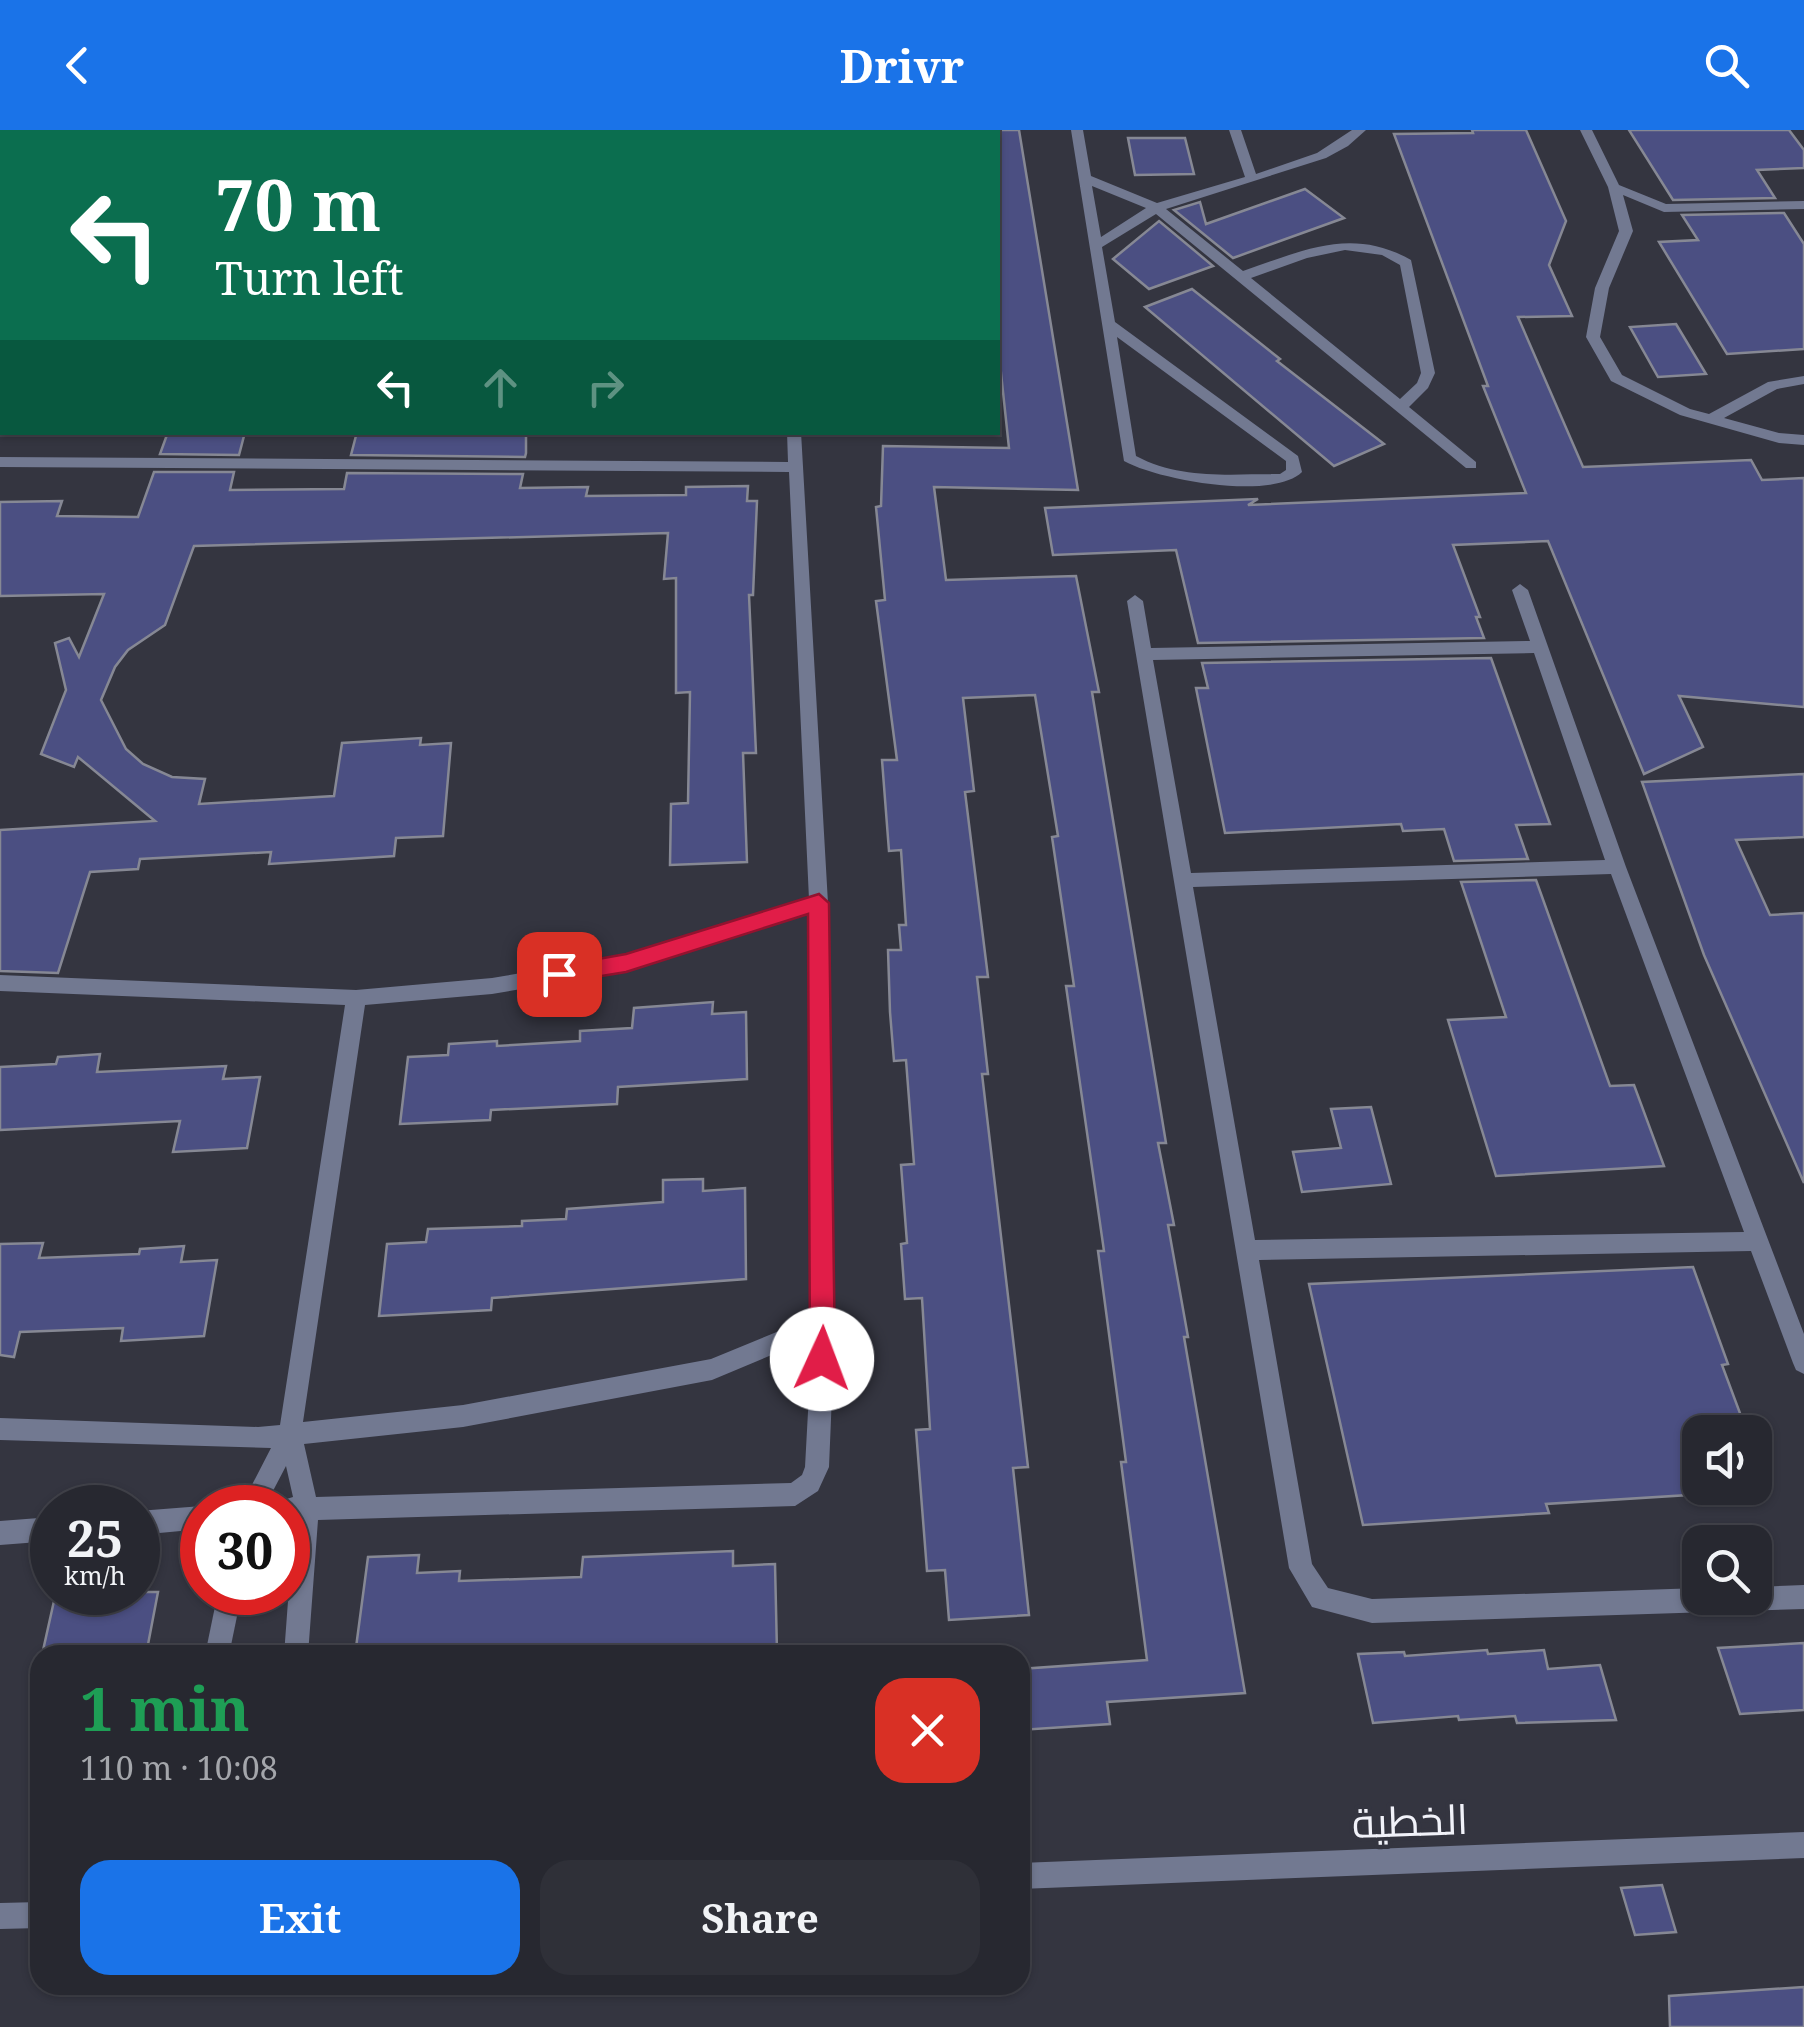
<!DOCTYPE html>
<html lang="en">
<head>
<meta charset="utf-8">
<style>
  body { margin:0; font-family:"Noto Serif",Cairo,serif; background:#2f3038; color:#f1f3f6; height:100vh; display:flex; flex-direction:column; font-size:38px; white-space:nowrap }
  * { box-sizing:border-box; margin:0 }
  p { font-size:32px; color:#a4a6ab }
  .icon { flex:none; width:55px; height:55px; fill:none; stroke:currentColor; stroke-width:2; stroke-linecap:round; stroke-linejoin:round }
  .map { position:relative; flex:1; overflow:hidden }
  .panel { position:absolute; left:30px; top:1515px; width:1000px; height:350px; display:flex; flex-direction:column; background:#272830; border-radius:30px; box-shadow:0 2px 8px #0004,0 0 0 2px #43444c }
  .panel>* { flex:none }
  .banner { position:absolute; left:0px; top:0px; width:1000px; height:305px; box-shadow:0 2px 8px #0004,0 0 0 2px #43444c; background:#0b6e4f; color:#fff; overflow:hidden }
  .buttons { position:absolute; left:1682px; top:1285px; display:grid; gap:20px }
  .buttons a { display:grid; place-items:center; width:90px; height:90px; border-radius:20px; background:#272830; box-shadow:0 2px 8px #0004,0 0 0 2px #43444c; font-size:50px }
  .speed { position:absolute; left:30px; top:1355px; display:flex; gap:20px; font-size:50px; font-weight:700; text-align:center }
  .speed>* { display:grid; place-content:center; width:130px; height:130px; border-radius:50%; background:#272830; box-shadow:0 2px 8px #0004,0 0 0 2px #43444c; line-height:1 }
  .speed small { font-size:25px; font-weight:400 }
  .speed .limit { border:15px solid #d22; background:#fff; color:#111 }
  .pin { position:absolute; display:grid; place-items:center; width:85px; height:85px; color:#fff; margin:-42px; border-radius:20px; box-shadow:0 5px 15px #0006 }
  .me { position:absolute; width:110px; margin:-55px; rotate:2deg; stroke-linejoin:round; filter:drop-shadow(0 0 8px #0008) }
  .turn { display:flex; align-items:center; gap:35px; height:210px; padding:0 50px; font-size:45px }
  .turn .icon { width:130px; height:130px; stroke-width:2.5 }
  .turn b { display:block; font-size:70px; line-height:85px }
  .lanes { display:flex; align-items:center; height:95px; padding:0 50px; background:#0003; justify-content:center; gap:50px; direction:ltr }
  .lanes .off { opacity:.35 }
  .round { display:grid; place-items:center; flex:none; width:105px; height:105px; border-radius:30px; background:#2f3038 }
  .summary { display:flex; align-items:center; justify-content:space-between; height:170px; padding:0 50px }
  h1 { font-size:60px; font-weight:700; line-height:75px; color:#1e9e55 }
  .action { display:flex; gap:20px; margin-top:auto; padding:20px 50px }
  .action a { flex:1; height:115px; border-radius:30px; background:#1a73e8; color:#fff; font-size:40px; font-weight:700; line-height:115px; text-align:center }
  .action a+a { background:#2f3038; color:#f1f3f6 }
  header { display:flex; justify-content:space-between; align-items:center; height:130px; padding:0 50px; background:#1a73e8; color:#fff; font-size:45px; font-weight:700 }
  .map>svg:first-child { display:block }
  .building { fill:#4b4f82; stroke:#868894; stroke-width:2.5 }
  .lines { fill:none; stroke-linecap:round; stroke-linejoin:round }
  .service { fill:#727991; fill-rule:evenodd }
  .minor { fill:#727991; fill-rule:evenodd }
  .route { fill:#e11d48; stroke:#92132f; stroke-width:2.5 }
  .labels { text-anchor:middle; stroke-width:9; stroke-linejoin:round; paint-order:stroke }
  .near-street-label { font-size:42px; fill:#f1f2f9; stroke:#343540 }
</style>
</head>
<body>
<header><svg class="icon" aria-label="back" viewBox="0 0 24 24"><path d="M15 5l-7 7 7 7"/></svg>Drivr<svg class="icon" aria-label="search" viewBox="0 0 24 24"><circle cx="10" cy="10" r="6"/><path d="M15 15l6 6"/></svg></header>
<div class="map">
<svg width="1804" height="1897" viewBox="0 0 1804 1897">
  <rect width="100%" height="100%" fill="#343540"/>
  <g class="building">
    <path d="M998 0H1019L1078 360 934 357 946 450 1076 446 1099 562H1092L1166 1013H1158L1174 1095H1168L1188 1207H1184L1245 1563 1107 1572 1110 1594 1020 1600V1539L1147 1530 1121 1332H1126L1098 1121H1104L1066 856H1074L1052 707 1058 706 1035 565 963 568 974 661 965 662 988 847H977L988 944H982L1028 1337 1013 1338 1029 1485 949 1490 945 1440 927 1441 916 1300 930 1299 922 1168 905 1169 901 1114 907 1113 901 1035 914 1034 906 930 894 931 890 882 888 820H901L899 795H906L901 720 889 721 882 630H897L876 471 885 470 876 377 881 376 883 316 1009 318 998 215Z"/>
    <path d="M1472 0H1526L1566 91 1549 135 1572 186 1518 187 1583 337 1751 330 1762 350 1804 348V577L1679 566 1703 617 1644 644 1548 411 1453 415 1480 487H1476L1484 508 1198 513 1176 420 1053 425 1045 378 1258 369 1248 375 1526 363 1483 256H1488L1394 4 1473 3Z"/>
    <path d="M1629 0H1789L1804 20V38L1757 40 1775 68 1673 70Z"/>
    <path d="M1128 8H1185L1194 44 1135 45Z"/>
    <path d="M1305 59 1344 88 1233 128 1174 80 1200 72 1206 94Z"/>
    <path d="M1784 83 1804 114V219L1727 224 1659 112 1698 110 1682 85Z"/>
    <path d="M1159 91 1213 136 1149 159 1113 129Z"/>
    <path d="M1192 159 1280 229 1277 231 1384 314 1334 336 1145 177Z"/>
    <path d="M1676 194 1706 244 1658 247 1630 197Z"/>
    <path d="M168 302H245L239 325 160 324Z"/>
    <path d="M357 302H526V323L525 327 351 325Z"/>
    <path d="M154 342H234L230 360 344 359 347 343 523 344 520 358 588 357 586 366 686 365V357L748 356 747 371H757L753 465H749L756 623H743L747 732 670 735 671 674 688 673 690 562 676 563V448L664 449 668 403 194 416 165 495 128 520 115 537 101 570 126 619 143 634 172 647 205 649 199 674 334 666 342 613 421 608 420 615 451 613 443 706 396 708 394 726 269 734 271 722 140 729 138 739 90 742 58 843 0 841V700L155 691 78 627 74 637 41 624 66 560 55 513 69 508 79 527 104 464 0 466V372L62 371 57 386 138 387Z"/>
    <path d="M1491 528 1550 694 1516 695 1528 729 1454 731 1444 699 1403 701 1401 694 1225 703 1196 558H1208L1202 533Z"/>
    <path d="M1804 644V707L1736 710 1770 785 1804 783V1053L1704 825 1642 652Z"/>
    <path d="M1536 750 1610 956 1634 955 1664 1036 1496 1046 1448 890 1506 887 1461 752Z"/>
    <path d="M713 872 712 884 746 882 747 949 618 957 617 974 491 980 490 990 400 994 408 927 448 925 449 914 497 911V916L580 911V901L632 898 634 878Z"/>
    <path d="M100 924 97 942 226 936 223 949 260 947 247 1018 173 1022 180 991 0 1000V937L56 934 58 927Z"/>
    <path d="M1371 977 1391 1054 1302 1062 1293 1022 1341 1018 1331 979Z"/>
    <path d="M703 1049V1061L745 1058 746 1149 492 1168 491 1180 379 1186 387 1114 426 1112 428 1099 522 1096V1091L566 1089 567 1079 663 1072V1050Z"/>
    <path d="M43 1113 39 1128 139 1124 140 1119 184 1116 181 1132 217 1130 204 1206 121 1211 123 1198 20 1202 14 1227 0 1225V1114Z"/>
    <path d="M1693 1137 1728 1234 1722 1235 1747 1302H1700V1358H1755V1326L1768 1360 1546 1374 1549 1383 1363 1395 1309 1154Z"/>
    <path d="M733 1421V1436L775 1434 777 1522 684 1525V1518L533 1525H355L368 1427 419 1425 417 1443 460 1441 459 1451 581 1447 583 1427Z"/>
    <path d="M56 1462H158L146 1525H42Z"/>
    <path d="M1804 1513V1580L1740 1584 1718 1518Z"/>
    <path d="M1487 1520 1488 1524 1544 1520 1548 1539 1600 1535 1616 1590 1517 1593 1515 1586 1459 1590 1458 1586 1373 1593 1358 1524 1404 1522 1405 1526Z"/>
    <path d="M1662 1755 1676 1802 1635 1805 1621 1758Z"/>
    <path d="M1804 1857V1897H1670L1669 1866Z"/>
  </g>
  <g class="lines">
    <path class="service" d="M1520 454 1528 460 1626 737 1804 1204V1244L1796 1240 1793 1233 1751 1121 1259 1130 1312 1434 1328 1458 1372 1469 1700 1458V1468H1755V1457L1804 1455V1479L1372 1493 1312 1477 1289 1438 1127 471 1135 465 1143 471 1151 518 1530 511 1512 460ZM1534 523 1605 730 1191 743 1153 530ZM1611 744 1744 1102 1255 1110 1193 757Z"/>
    <g class="minor">
      <rect x="792" y="0" width="12" height="2"/>
      <path d="M1071 0H1083L1091 46 1157 73 1245 47 1229 0H1241L1256 44 1317 23 1352 0H1366L1348 16 1326 28 1166 79 1243 141C1302 121 1351 96 1411 130L1435 243 1428 258 1409 277 1476 332V338H1466L1156 84 1102 117 1115 192 1298 326 1302 342C1272 371 1158 350 1124 331ZM1092 56 1146 78 1101 107ZM1345 120 1382 125 1400 135 1421 243 1417 253 1400 269 1251 148 1307 128ZM1117 207 1286 331V340L1280 344C1231 344 1181 350 1136 326Z"/>
      <path d="M1580 0H1592L1619 55 1666 74 1804 71V79L1664 82 1623 65 1633 101 1609 158 1600 207 1622 245 1690 279 1709 284 1768 252 1804 246V254L1777 259 1724 288 1779 303 1804 305V315L1779 313 1680 285 1611 251 1586 207 1595 158 1619 101 1608 57Z"/>
      <path d="M2 291 4 302 0 304V292Z"/>
      <path d="M787 302H801L828 773 835 1193 829 1337 818 1361 795 1376 318 1390 308 1525H284L294 1390H288V1378H277L280 1371 293 1367 286 1336 264 1378H240L271 1318 0 1310V1288L258 1297 280 1295 345 875 0 861V845L356 860 492 848 626 825 809 769 789 342 0 337V327L788 332ZM810 783 813 1187 711 1229 463 1275 303 1292 365 875 492 864 626 841ZM812 1208 805 1337 802 1345 791 1353 316 1367 304 1314 463 1297 712 1250Z"/>
      <path d="M202 1376 205 1378 202 1399 138 1405V1381Z"/>
      <path d="M52 1387V1411L0 1415V1391Z"/>
      <path d="M218 1462H242L229 1525H205Z"/>
      <path d="M1804 1702V1728L1020 1759V1733Z"/>
      <path d="M40 1772V1798L0 1799V1773Z"/>
    </g>
  </g>
  <path class="route" d="M819 764 829 773 835 1229 831 1238 822 1241 814 1238 810 1229 808 784 626 842 559 853 548 844 559 836 626 824Z"/>
  <g class="labels">
    <g class="near-street-label">
      <text transform="translate(1410 1691) rotate(-2)" y="15">الخطية</text>
    </g>
  </g>
</svg>
<div class="buttons">
<a><svg class="icon" aria-label="sound" viewBox="0 0 24 24"><path d="M4 9h4l5-4v14l-5-4H4zM17 9q2 3 0 6"/></svg></a>
<a><svg class="icon" aria-label="search" viewBox="0 0 24 24"><circle cx="10" cy="10" r="6"/><path d="M15 15l6 6"/></svg></a>
</div>
<div class="speed"><div>25<small>km/h</small></div><div class="limit">30</div></div>
<div class="pin" style="left:559px;top:844px;background:#d93025"><svg class="icon" aria-label="arrive" viewBox="0 0 24 24"><path d="M6 21V4h12l-3 4 3 4H6"/></svg></div>
<svg class="me" style="left:822px;top:1229px" viewBox="-20 -20 40 40"><circle r="19" fill="#fff"/><path d="M0-13L10 11 0 6-10 11z" fill="#e11d48"/></svg>
<div class="banner">
<div class="turn"><svg class="icon" aria-label="left" viewBox="0 0 24 24"><path d="M17 20v-9H6M10 6l-5 5 5 5"/></svg><div><b>70 m</b>Turn left</div></div>
<div class="lanes"><svg class="icon" aria-label="left" viewBox="0 0 24 24"><path d="M17 20v-9H6M10 6l-5 5 5 5"/></svg><svg class="icon off" aria-label="ahead" viewBox="0 0 24 24"><path d="M12 20V5M6 11l6-6 6 6"/></svg><svg class="icon off" aria-label="right" viewBox="0 0 24 24"><path d="M7 20v-9h11M14 6l5 5-5 5"/></svg></div>
</div>
<section class="panel">
<div class="summary"><div><h1>1 min</h1><p>110 m · 10:08</p></div><a class="round" style="background:#d93025;color:#fff"><svg class="icon" aria-label="close" viewBox="0 0 24 24"><path d="M6 6l12 12M18 6L6 18"/></svg></a></div>
<div class="action"><a>Exit</a><a>Share</a></div>
</section>
</div>
</body>
</html>
